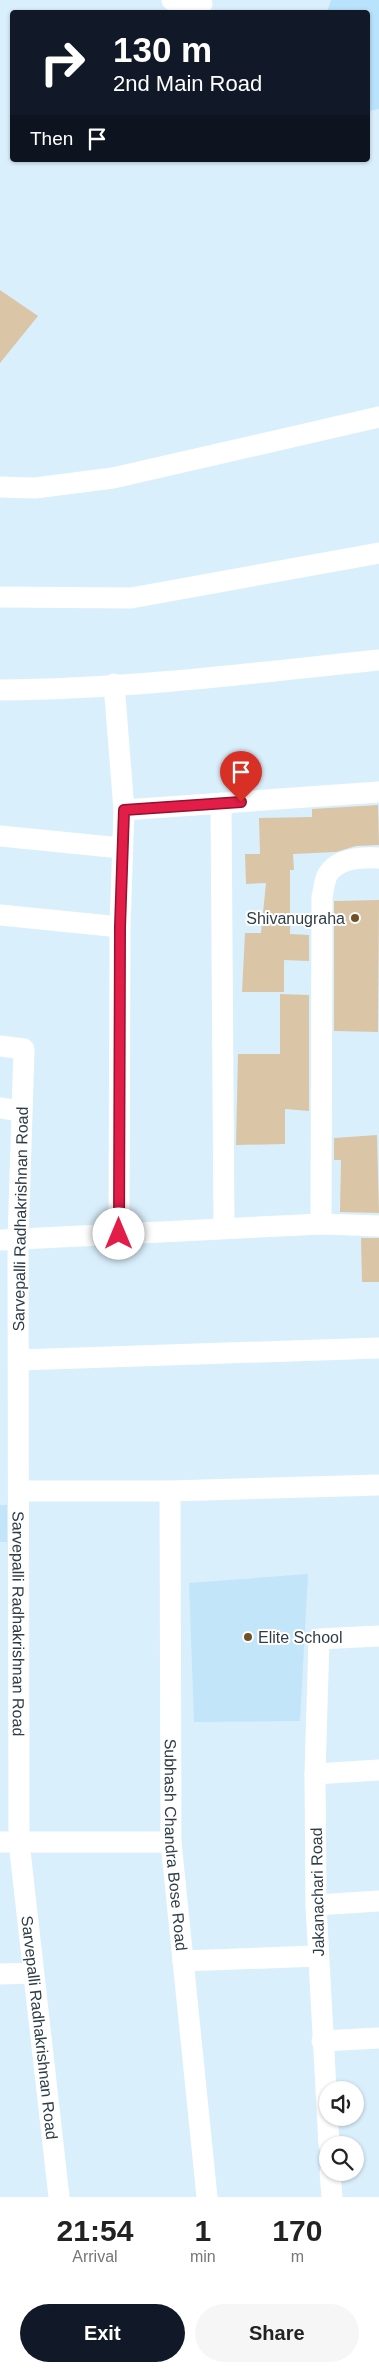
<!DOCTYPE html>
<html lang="en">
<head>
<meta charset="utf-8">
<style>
  body { margin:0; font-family:Helvetica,sans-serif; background:#f6f6f6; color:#222; height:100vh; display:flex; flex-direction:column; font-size:19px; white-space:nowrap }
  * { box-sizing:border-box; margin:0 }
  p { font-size:16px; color:#767676 }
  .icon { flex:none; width:28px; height:28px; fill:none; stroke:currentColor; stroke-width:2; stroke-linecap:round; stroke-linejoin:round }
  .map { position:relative; height:2197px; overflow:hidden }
  .details { display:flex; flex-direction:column; background:#fff; flex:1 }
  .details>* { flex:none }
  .top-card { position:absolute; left:10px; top:10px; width:360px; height:152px; border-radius:5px; box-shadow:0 1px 4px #0004; background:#111827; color:#fff; overflow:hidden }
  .buttons { position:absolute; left:319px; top:2081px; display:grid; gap:10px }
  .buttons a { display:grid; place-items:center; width:45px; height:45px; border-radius:50%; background:#fff; box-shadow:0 1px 4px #0004; font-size:25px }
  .pin { position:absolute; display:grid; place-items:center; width:42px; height:42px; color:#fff; margin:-51px -21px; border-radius:50% 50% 50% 0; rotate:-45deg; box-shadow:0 0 5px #0007 }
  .pin .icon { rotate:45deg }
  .me { position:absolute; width:55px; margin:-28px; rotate:0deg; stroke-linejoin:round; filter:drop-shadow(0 0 4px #0008) }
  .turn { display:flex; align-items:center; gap:18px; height:105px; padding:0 20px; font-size:22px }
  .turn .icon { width:65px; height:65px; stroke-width:2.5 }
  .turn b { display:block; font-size:35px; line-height:42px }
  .then { display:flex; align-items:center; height:48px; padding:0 20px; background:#0003; gap:10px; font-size:19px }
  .eta { display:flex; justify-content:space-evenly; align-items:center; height:85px; text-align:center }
  .eta b { font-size:30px; font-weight:700; line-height:35px }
  .cta { display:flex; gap:10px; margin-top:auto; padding:10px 20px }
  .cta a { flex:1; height:58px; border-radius:30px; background:#111827; color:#fff; font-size:20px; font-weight:700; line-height:58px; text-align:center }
  .cta a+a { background:#f6f6f6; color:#222 }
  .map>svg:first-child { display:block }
  .built { fill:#c2e5f9 }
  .green { fill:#b9e3fc }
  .building { fill:#dbc5a7 }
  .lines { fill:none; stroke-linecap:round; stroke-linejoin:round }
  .minor { stroke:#fff; stroke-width:21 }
  .route-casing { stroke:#92132f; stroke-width:12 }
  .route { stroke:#e11d48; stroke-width:9 }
  .poi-dot { fill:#6f5226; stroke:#fff; stroke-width:2 }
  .labels { text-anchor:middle; stroke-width:4; stroke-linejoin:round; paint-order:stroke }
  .poi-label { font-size:16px; fill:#2f3d46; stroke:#fff; text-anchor:end }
  .street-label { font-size:16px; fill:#2f3d46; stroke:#fff }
</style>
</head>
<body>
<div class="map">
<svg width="379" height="2197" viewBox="0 0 379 2197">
  <rect width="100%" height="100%" fill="#daeffc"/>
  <g class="built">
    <rect x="0" y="1505" width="7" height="37"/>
    <path d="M308 1574 300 1721 194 1722 189 1583Z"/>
  </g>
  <path class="green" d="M331 0H379V109L368 111V12H327Z"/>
  <g class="building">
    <path d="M0 290 38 316 0 363Z"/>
    <path d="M378 805 379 845 356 846 336 852 293 854 294 870H290V934L309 935V961L284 960V992H242L245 933H261L266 883 246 884 245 854H260L259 818 312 817V809Z"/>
    <path d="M379 900 378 1032 334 1031V901Z"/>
    <path d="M280 994 309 995V1111L285 1109V1144L236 1145 238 1054H280Z"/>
    <path d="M377 1135 379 1213 340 1212 341 1160H334V1138Z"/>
    <path d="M361 1238H379V1282H362Z"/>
  </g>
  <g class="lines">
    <g class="minor">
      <path d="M172 0 202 4"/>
      <path d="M0 487 35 488 113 478 379 417"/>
      <path d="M0 597 131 598 379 553"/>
      <path d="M114 684 124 810 120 927 119 1234"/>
      <path d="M0 690C127 689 253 673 379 660"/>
      <path d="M221 803 224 1228"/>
      <path d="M124 810 379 792"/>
      <path d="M0 836 121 848"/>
      <path d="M0 915 120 927"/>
      <path id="s1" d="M0 1046 24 1049 18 1241 19 1842 59 2197"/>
      <path d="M0 1108 21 1111"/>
      <path d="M321 1224 322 897C324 890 324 880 328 874 338 858 362 857 379 858"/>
      <path d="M0 1240 321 1224 379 1226"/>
      <path d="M19 1360 379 1348"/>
      <path d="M19 1491H170L379 1485"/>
      <path id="s2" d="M170 1491 171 1842 207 2197"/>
      <path d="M315 1774 379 1770"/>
      <path d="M0 1842H171"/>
      <path d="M316 1905 379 1901"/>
      <path d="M183 1961 318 1956"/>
      <path d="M0 1974 33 1973"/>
      <path d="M322 2041 379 2038"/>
      <path d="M329 2145 316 1905 315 1774 319 1639 379 1636"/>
      <path d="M330 2172 332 2197"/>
    </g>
  </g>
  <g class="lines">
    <g class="route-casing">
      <path id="route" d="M119 1234 120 927 124 810 241 802"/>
    </g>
    <use href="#route" class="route"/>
  </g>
  <g class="poi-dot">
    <circle cx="355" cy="918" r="5"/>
    <circle cx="248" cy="1637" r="5"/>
  </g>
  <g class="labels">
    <g class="poi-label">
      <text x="345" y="924">Shivanugraha</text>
      <text x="258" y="1643" text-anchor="start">Elite School</text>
    </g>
    <g class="street-label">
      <text transform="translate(20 1219) rotate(-89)" y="6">Sarvepalli Radhakrishnan Road</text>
      <text dy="6" stroke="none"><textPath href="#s1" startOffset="599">Sarvepalli Radhakrishnan Road</textPath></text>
      <text dy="6" stroke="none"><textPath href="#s2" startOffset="354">Subhash Chandra Bose Road</textPath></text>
      <text transform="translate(317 1892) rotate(-91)" y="6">Jakanachari Road</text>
      <text dy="6" stroke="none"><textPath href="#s1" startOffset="1004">Sarvepalli Radhakrishnan Road</textPath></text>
    </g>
  </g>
</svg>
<div class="buttons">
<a><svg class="icon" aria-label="sound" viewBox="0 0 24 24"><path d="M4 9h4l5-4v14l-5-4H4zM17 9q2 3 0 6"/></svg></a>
<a><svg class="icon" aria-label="search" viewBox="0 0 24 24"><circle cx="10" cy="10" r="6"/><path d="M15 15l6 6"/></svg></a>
</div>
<div class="pin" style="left:241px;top:802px;background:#d93025"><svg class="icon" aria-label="arrive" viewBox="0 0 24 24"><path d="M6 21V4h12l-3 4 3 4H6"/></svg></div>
<svg class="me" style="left:119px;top:1234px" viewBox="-20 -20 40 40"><circle r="19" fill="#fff"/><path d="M0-13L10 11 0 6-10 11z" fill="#e11d48"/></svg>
<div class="top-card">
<div class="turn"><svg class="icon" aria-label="right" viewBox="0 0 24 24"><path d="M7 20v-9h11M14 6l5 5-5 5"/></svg><div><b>130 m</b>2nd Main Road</div></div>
<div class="then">Then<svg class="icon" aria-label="arrive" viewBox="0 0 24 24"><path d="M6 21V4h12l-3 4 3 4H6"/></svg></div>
</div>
</div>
<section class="details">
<div class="eta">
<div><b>21:54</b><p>Arrival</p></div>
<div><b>1</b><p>min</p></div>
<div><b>170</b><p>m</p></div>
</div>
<div class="cta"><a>Exit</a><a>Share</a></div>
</section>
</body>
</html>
